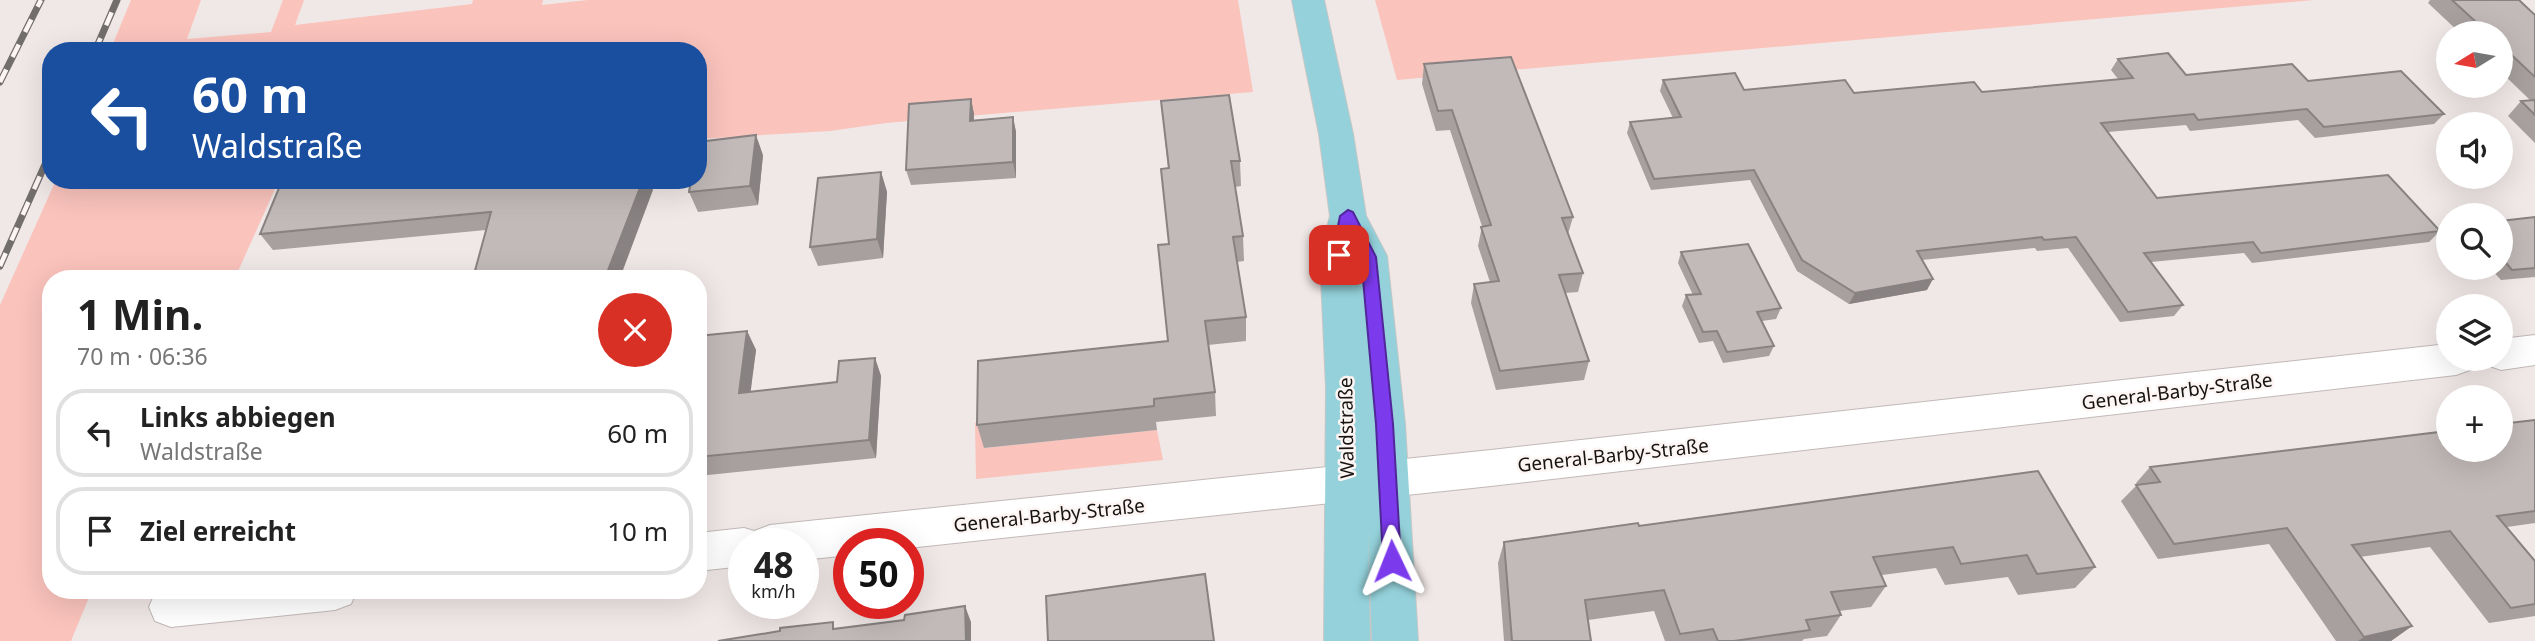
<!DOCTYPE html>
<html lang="de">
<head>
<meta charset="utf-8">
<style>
  body { margin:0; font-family:"Noto Sans",sans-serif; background:#f2f2f2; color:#222; height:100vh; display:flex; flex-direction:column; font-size:26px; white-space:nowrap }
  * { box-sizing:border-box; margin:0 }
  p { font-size:23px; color:#767676 }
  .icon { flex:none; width:38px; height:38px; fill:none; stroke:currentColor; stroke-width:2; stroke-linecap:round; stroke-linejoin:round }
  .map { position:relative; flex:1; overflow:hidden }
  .panel { position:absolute; left:42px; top:270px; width:665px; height:329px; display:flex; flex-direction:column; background:#fff; border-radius:28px; box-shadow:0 7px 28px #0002 }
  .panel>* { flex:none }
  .hud { position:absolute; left:42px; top:42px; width:665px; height:147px; border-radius:28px; box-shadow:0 7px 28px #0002; background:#1a4fa0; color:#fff; overflow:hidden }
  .needle { width:46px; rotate:259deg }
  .controls { position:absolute; left:2436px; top:21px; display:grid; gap:14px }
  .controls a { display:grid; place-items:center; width:77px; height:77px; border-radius:50%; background:#fff; box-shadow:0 7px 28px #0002; font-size:35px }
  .speed { position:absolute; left:728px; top:528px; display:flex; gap:14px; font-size:35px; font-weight:700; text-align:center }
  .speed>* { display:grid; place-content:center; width:91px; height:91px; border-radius:50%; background:#fff; box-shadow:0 7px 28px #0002; line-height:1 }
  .speed small { font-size:18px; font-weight:400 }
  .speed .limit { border:10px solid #d22; background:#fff; color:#111 }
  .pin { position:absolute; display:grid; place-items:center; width:60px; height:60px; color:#fff; margin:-30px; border-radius:14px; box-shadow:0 4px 10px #0006 }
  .me { position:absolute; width:77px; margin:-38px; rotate:358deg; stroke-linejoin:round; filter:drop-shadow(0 0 5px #0008) }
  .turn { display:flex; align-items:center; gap:24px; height:147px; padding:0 35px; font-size:32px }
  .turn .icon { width:91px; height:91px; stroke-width:2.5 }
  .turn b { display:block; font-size:49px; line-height:60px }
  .round { display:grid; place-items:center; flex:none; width:74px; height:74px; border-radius:37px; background:#f2f2f2 }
  .summary { display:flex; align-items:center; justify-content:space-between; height:119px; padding:0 35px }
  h1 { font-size:42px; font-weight:700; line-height:52px }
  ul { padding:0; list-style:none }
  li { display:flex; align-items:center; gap:21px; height:88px; margin:0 14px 10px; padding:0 21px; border:4px solid #e0e0e0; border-radius:28px }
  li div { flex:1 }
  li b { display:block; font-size:26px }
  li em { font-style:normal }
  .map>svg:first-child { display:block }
  .green { fill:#fac3bc }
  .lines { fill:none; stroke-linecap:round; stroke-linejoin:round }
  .minor-casing { stroke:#c1b9b8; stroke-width:2 }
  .major-casing { stroke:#c7c7c6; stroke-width:2 }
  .minor { fill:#fff; fill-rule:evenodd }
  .major { fill:#94d1da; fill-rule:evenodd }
  .rail-casing { stroke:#726e6c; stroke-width:7 }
  .rail { stroke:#fdf5f4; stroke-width:4.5; stroke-dasharray:14; stroke-linecap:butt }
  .wall { fill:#a7a09f }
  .shaded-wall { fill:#888282 }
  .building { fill:#c2bab9; stroke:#888282; stroke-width:2 }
  .route { fill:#7c3aed; stroke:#51269a; stroke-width:2 }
  .labels { text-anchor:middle; stroke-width:5; stroke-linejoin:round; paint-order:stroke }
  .street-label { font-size:19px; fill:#161413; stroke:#fdf5f4 }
</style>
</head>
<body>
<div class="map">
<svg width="2535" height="641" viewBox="0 0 2535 641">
  <rect width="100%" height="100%" fill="#f0e8e6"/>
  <g class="green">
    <path d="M131 0H201L187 39 271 32 283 0H304L295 25 472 4 473 0H543L542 5 588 0H1238L1253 92 886 123 830 131 698 139V51H110Z"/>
    <path d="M1375 0H2314L1397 80Z"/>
    <path d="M56 180H279L235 278H51V590H92L71 641H0V305Z"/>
    <path d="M984 422 985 448 1157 430 1163 460 976 479 975 423Z"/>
  </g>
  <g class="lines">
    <g class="minor-casing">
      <g id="minor">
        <path d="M2535 335V365L2501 370 2487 365 2484 359H2501V339Z"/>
        <path d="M2448 344V359H2476L2470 370 2456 375 1491 486 908 548V544H849V555L803 560V544H744V566L698 571V533L744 528 754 531 770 525 1491 450Z"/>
        <path d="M163 590H357L351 604 335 610 171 627 155 621 149 607 155 593Z"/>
      </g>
    </g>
    <g class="major-casing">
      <path id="major" d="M1292 0H1324L1353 134 1366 216 1387 256 1405 424 1418 641H1372L1368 525 1370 641H1324L1326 388 1320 255 1330 216 1319 134Z"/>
    </g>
    <use href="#minor" class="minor"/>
    <use href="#major" class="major"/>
    <g class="rail-casing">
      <g id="rail">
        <path d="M95 51 117 0"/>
        <path d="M0 82 41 0"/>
        <path d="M0 266 51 151"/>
      </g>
    </g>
    <use href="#rail" class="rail"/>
  </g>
  <g class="wall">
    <path d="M2430 0H2519L2535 15V143L2508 116 2521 101 2530 100 2501 72V33H2460L2428 3Z"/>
    <path d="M2118 59 2186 75 2308 81 2444 114 2434 124 2315 138 2298 120 2190 131 2186 125 2108 132 2157 198 2440 231 2429 242 2252 263 2244 253 2151 262 2183 305 2174 316 2120 322 2068 248 2037 251 2035 248 1922 260 1927 290 1849 304 1797 271 1750 180 1651 190 1627 133 1630 122 1673 118 1660 91 1663 80 1744 90 1854 93 1982 92 2118 79 2111 70Z"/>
    <path d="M1424 64 1573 217 1568 234 1583 273 1578 292 1565 293 1589 361 1584 380 1496 390 1471 303 1474 284 1490 282 1478 246 1482 226 1450 130 1436 131 1422 84Z"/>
    <path d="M971 99 974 114V120L1013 117 1016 132V178L911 185 906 170Z"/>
    <path d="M1161 101 1240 161 1241 186 1235 187 1243 236 1244 261 1237 262 1246 317V341L1208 345 1215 392 1216 416 1156 422 1157 430 984 448 977 425 1168 341 1169 244 1161 169 1168 168Z"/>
    <path d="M763 155 758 205 698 212 689 192Z"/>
    <path d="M881 172 887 192 883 258 818 266 810 247Z"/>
    <path d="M653 190 486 230 273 250 260 234Z"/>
    <path d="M2535 217V277L2501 280 2490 268H2501V221Z"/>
    <path d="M1681 252 1781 308 1776 319 1762 321 1774 346 1769 356 1723 363 1713 341 1699 343 1682 306 1686 295H1693L1678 263Z"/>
    <path d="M747 331 756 350 750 392 837 382 875 358 881 376 876 458 698 476V336Z"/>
    <path d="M2535 420V523L2507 527 2535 561V616L2489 623 2430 547 2360 557 2412 626 2391 641H2336L2269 544 2158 559 2121 501 2137 485 2136 483 2150 467Z"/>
    <path d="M2038 471 2095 567 2075 588 2018 595 2008 577 1945 585 1936 568 1882 575 1886 586 1871 607 1839 611 1841 615 1827 636 1804 639 1802 641H1665L1654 611 1588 620 1591 641H1504L1498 563 1504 542 1639 526Z"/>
  </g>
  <g class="shaded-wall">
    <path d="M971 99 974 114 973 136 970 121Z"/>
    <path d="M1013 117 1016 132V178L1013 162Z"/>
    <path d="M756 135 763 155 758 205 750 186Z"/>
    <path d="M881 172 887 192 883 258 877 239Z"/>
    <path d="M643 180H649L653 190 620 278H605Z"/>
    <path d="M1933 279 1927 290 1849 304 1855 293Z"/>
    <path d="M747 331 756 350 748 412 739 393Z"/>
    <path d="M875 358 881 376 876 458 869 440Z"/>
    <path d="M965 606 971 622V641H966Z"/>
    <path d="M2412 626 2391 641H2358L2364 637Z"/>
  </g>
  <g class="building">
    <path d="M2452 0H2519L2535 15V77L2501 45V33H2488Z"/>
    <path d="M2168 53 2186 75 2292 64 2308 81 2401 71 2444 114 2324 127 2307 109 2198 120 2194 114 2101 123 2157 198 2388 175 2440 231 2261 253 2253 242 2144 253 2183 305 2128 312 2076 237 2044 240 2042 237 1917 251 1933 279 1855 293 1802 260 1754 170 1654 179 1630 122 1681 117 1663 80 1735 73 1744 90 1845 80 1854 93 1974 82 1982 92 2133 78 2118 59Z"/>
    <path d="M1511 57 1573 217 1562 218 1583 273 1559 275 1589 361 1500 371 1474 284 1499 281 1481 227 1491 225 1452 110 1438 111 1424 64Z"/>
    <path d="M1229 95 1240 161H1231L1243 236 1233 237 1246 317 1205 321 1215 392 1154 399V406L977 425 978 361 1168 341 1158 245 1169 244 1161 169 1169 168 1161 101Z"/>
    <path d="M971 99 970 121 1013 117V162L906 170 909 104Z"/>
    <path d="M2535 100V115L2521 101Z"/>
    <path d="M756 135 750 186 689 192 691 180H698V142Z"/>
    <path d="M881 172 877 239 810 247 818 178Z"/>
    <path d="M352 180H643L605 278H473L491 212 260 234 279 188 352 181Z"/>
    <path d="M2535 217V268L2512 270 2501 257V221Z"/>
    <path d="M1748 244 1781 308 1757 312 1774 346 1727 352 1717 331 1703 332 1686 295 1701 294 1681 252Z"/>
    <path d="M747 331 739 393 837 382 839 361 875 358 869 440 698 457V336Z"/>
    <path d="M2535 420V511L2497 516 2535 561V604L2511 608 2450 531 2352 545 2412 626 2364 637 2287 528 2174 544 2136 485 2160 482 2150 467 2448 431V450H2501V424Z"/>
    <path d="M2038 471 2095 567 2037 574 2027 555 1961 564 1953 547 1873 557 1886 586 1831 592 1841 615 1806 620 1810 630 1734 641H1718L1713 629 1680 634 1664 590 1585 600 1591 641H1512L1504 542 1638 523 1639 526Z"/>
    <path d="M1205 574 1214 641H1048L1046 596Z"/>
    <path d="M965 606 966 641H718L780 631V628L833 622V629L904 620 905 615Z"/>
  </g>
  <path class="route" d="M1348 210 1353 212 1376 257 1393 424 1401 561 1398 566 1392 569 1386 566 1383 561 1376 424 1361 257 1351 237 1345 259H1334L1332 255 1340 216Z"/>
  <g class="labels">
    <g class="street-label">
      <text transform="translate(2177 391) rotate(-7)" y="7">General-Barby-Straße</text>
      <text transform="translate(1346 428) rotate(-91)" y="7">Waldstraße</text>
      <text transform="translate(1613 455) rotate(-6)" y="7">General-Barby-Straße</text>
      <text transform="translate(1049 515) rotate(-6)" y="7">General-Barby-Straße</text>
    </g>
  </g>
</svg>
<div class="controls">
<a><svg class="needle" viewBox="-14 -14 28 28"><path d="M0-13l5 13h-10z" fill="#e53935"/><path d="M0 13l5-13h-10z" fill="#767676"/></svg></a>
<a><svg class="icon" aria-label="sound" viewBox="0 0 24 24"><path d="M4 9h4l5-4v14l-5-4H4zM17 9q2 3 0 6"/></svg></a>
<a><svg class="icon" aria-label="search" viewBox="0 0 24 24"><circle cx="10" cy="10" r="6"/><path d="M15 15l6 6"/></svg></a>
<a><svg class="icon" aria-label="layers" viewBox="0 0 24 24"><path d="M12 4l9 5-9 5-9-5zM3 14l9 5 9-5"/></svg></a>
<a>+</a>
</div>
<div class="speed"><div>48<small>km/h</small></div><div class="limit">50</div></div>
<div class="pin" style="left:1339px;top:255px;background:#d93025"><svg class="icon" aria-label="arrive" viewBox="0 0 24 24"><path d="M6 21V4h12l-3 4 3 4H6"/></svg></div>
<svg class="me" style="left:1392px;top:561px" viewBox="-20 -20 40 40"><path d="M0-17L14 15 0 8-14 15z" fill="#7c3aed" stroke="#fff" stroke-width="4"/></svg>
<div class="hud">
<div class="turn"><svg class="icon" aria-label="left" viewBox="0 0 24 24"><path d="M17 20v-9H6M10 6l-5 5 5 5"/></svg><div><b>60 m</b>Waldstraße</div></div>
</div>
<section class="panel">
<div class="summary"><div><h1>1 Min.</h1><p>70 m · 06:36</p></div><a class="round" style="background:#d93025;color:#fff"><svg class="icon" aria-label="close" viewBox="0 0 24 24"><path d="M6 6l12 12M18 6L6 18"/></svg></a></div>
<ul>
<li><svg class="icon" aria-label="left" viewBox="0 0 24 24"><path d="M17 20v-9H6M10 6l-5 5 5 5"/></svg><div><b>Links abbiegen</b><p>Waldstraße</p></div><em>60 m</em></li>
<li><svg class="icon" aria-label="arrive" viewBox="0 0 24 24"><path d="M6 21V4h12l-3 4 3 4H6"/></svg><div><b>Ziel erreicht</b></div><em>10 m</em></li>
</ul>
</section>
</div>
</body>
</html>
